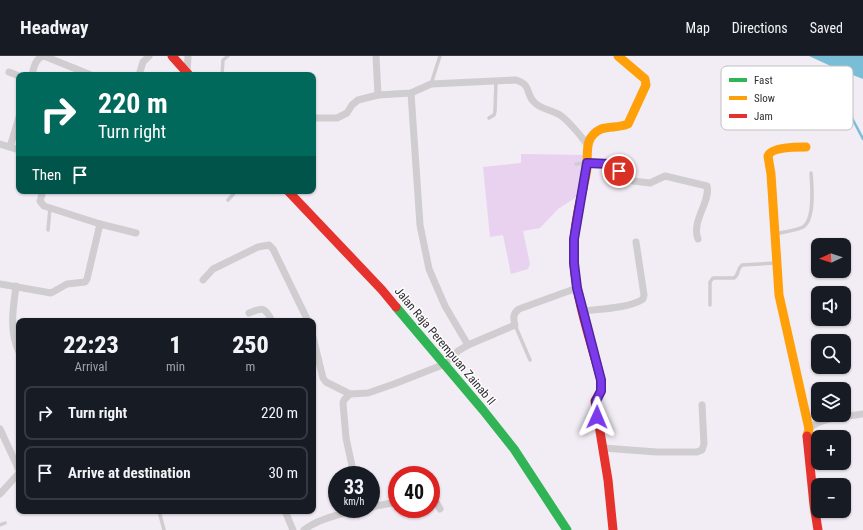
<!DOCTYPE html>
<html lang="en">
<head>
<meta charset="utf-8">
<style>
  body { margin:0; font-family:"Roboto Condensed",sans-serif; background:#242831; color:#f1f3f6; height:100vh; display:flex; flex-direction:column; font-size:15px; white-space:nowrap }
  * { box-sizing:border-box; margin:0 }
  p { font-size:13px; color:#9ea1a6 }
  .icon { flex:none; width:22px; height:22px; fill:none; stroke:currentColor; stroke-width:2; stroke-linecap:round; stroke-linejoin:round }
  .map { position:relative; flex:1; overflow:hidden }
  .details { position:absolute; left:16px; top:262px; width:300px; height:196px; display:flex; flex-direction:column; background:#171b24; border-radius:8px; box-shadow:0 1px 3px #0004 }
  .details>* { flex:none }
  .top-card { position:absolute; left:16px; top:16px; width:300px; height:122px; border-radius:8px; box-shadow:0 1px 3px #0004; background:#00695c; color:#fff; overflow:hidden }
  .needle { width:26px; rotate:267deg }
  .fabs { position:absolute; left:811px; top:182px; display:grid; gap:8px }
  .fabs a { display:grid; place-items:center; width:40px; height:40px; border-radius:8px; background:#171b24; box-shadow:0 1px 3px #0004; font-size:20px }
  .speed { position:absolute; left:328px; top:410px; display:flex; gap:8px; font-size:20px; font-weight:700; text-align:center }
  .speed>* { display:grid; place-content:center; width:52px; height:52px; border-radius:50%; background:#171b24; box-shadow:0 1px 3px #0004; line-height:1 }
  .speed small { font-size:10px; font-weight:400 }
  .speed .limit { border:6px solid #d22; background:#fff; color:#111 }
  .pin { position:absolute; display:grid; place-items:center; width:34px; height:34px; color:#fff; margin:-17px; border:2px solid #fff; border-radius:50%; box-shadow:0 1px 4px #0007 }
  .me { position:absolute; width:44px; margin:-22px; rotate:1deg; stroke-linejoin:round; filter:drop-shadow(0 0 3px #0008) }
  .turn { display:flex; align-items:center; gap:14px; height:84px; padding:0 16px; font-size:18px }
  .turn .icon { width:52px; height:52px; stroke-width:2.5 }
  .turn b { display:block; font-size:28px; line-height:34px }
  .then { display:flex; align-items:center; height:38px; padding:0 16px; background:#0003; gap:8px; font-size:15px }
  .eta { display:flex; justify-content:space-evenly; align-items:center; height:68px; text-align:center }
  .eta b { font-size:24px; font-weight:800; line-height:28px }
  ul { padding:0; list-style:none }
  li { display:flex; align-items:center; gap:12px; height:54px; margin:0 8px 6px; padding:0 8px; border:2px solid #363941; border-radius:8px }
  li div { flex:1 }
  li b { display:block; font-size:15px }
  li em { font-style:normal }
  header { display:flex; align-items:center; gap:24px; box-sizing:border-box; height:56px; padding:0 20px; background:#171b24; border-bottom:1px solid #363941 }
  header strong { font-size:19px }
  nav { display:flex; gap:22px; margin-inline-start:auto; font-size:14px }
  .map>svg:first-child { display:block }
  .green { fill:#e8d2f0 }
  .water { fill:#79bed6 }
  .lines { fill:none; stroke-linecap:round; stroke-linejoin:round }
  .stream { stroke:#79bed6; stroke-width:2.5 }
  .lane { stroke:#cfcdcf; stroke-width:3.5 }
  .street { stroke:#cfcdcf; stroke-width:7 }
  .fast { stroke:#30b455; stroke-width:9 }
  .slow { stroke:#ff9f0a; stroke-width:9 }
  .jam { stroke:#e5322d; stroke-width:9 }
  .route-casing { stroke:#51269a; stroke-width:10 }
  .route { stroke:#7c3aed; stroke-width:7 }
  .labels { text-anchor:middle; stroke-width:3; stroke-linejoin:round; paint-order:stroke }
  .street-label { font-size:12px; fill:#322e34; stroke:#fff }
  .key { fill:#fff; stroke:#c2c0c2; stroke-width:1 }
  .key-label { font-size:11px; fill:#322e34 }
</style>
</head>
<body>
<header>
<strong>Headway</strong>
<nav><a>Map</a><a>Directions</a><a>Saved</a></nav>
</header>
<div class="map">
<svg width="863" height="474" viewBox="0 0 863 474">
  <rect width="100%" height="100%" fill="#f2ecf4"/>
  <path class="green" d="M521 98 585 99 578 140 558 153 540 172 523 175 530 208 528 213 511 218 503 179 490 181 483 111 521 107Z"/>
  <path class="water" d="M809 0H863V23L835 12Z"/>
  <g class="lines">
    <path class="stream" d="M842 13V20L851 38 852 62 863 83"/>
    <g class="lane">
      <path d="M222 19 223 4 228 0"/>
      <path d="M431 28 440 0"/>
      <path d="M489 62 494 59 495 55 496 25"/>
      <path d="M576 108 585 107"/>
      <path d="M228 144 236 135"/>
      <path d="M48 174 50 152"/>
      <path d="M775 178C783 176 795 175 803 171 815 164 812 130 811 117"/>
      <path d="M710 249V226L713 222H734C739 219 737 213 742 209L775 207"/>
      <path d="M515 269 530 304"/>
      <path d="M159 455 164 474"/>
      <path d="M0 469 5 467"/>
    </g>
    <g class="street">
      <path d="M44 0 91 19"/>
      <path d="M376 0 378 39"/>
      <path d="M9 16 19 20"/>
      <path d="M187 16 188 0"/>
      <path d="M32 19C34 11 35 3 43 0"/>
      <path d="M139 19 143 6 149 0"/>
      <path d="M411 37 420 169 429 213 445 250 468 289"/>
      <path d="M313 62H337L347 57 352 49 358 44 378 39 411 37 431 28 516 24C532 29 525 37 534 46 540 53 552 54 560 59 570 66 579 78 587 88"/>
      <path d="M0 88 19 94"/>
      <path d="M10 91 19 61"/>
      <path d="M587 107H610L624 121 633 125 650 127 665 120 707 130C711 145 691 165 698 183"/>
      <path d="M43 135 40 145 44 150 100 168 136 177"/>
      <path d="M203 224 213 213 258 191 269 189 273 193 308 265"/>
      <path d="M0 228 51 237 67 228 85 226 87 223 100 168"/>
      <path d="M16 230C13 253 9 275 19 296"/>
      <path d="M584 255C599 253 631 252 643 243L644 239 636 186"/>
      <path d="M249 257C263 251 265 251 272 265"/>
      <path d="M313 281 323 322 326 326 350 338 368 337 394 328 445 308 458 295 468 289 515 269C513 262 513 257 519 253L577 232"/>
      <path d="M350 338 344 344 343 347 346 382 354 419"/>
      <path d="M0 373 19 414"/>
      <path d="M809 373C818 362 849 360 863 358"/>
      <path d="M603 392 657 396H697L702 394 704 388 702 349"/>
      <path d="M0 438 19 417"/>
      <path d="M431 442 435 444 440 453"/>
      <path d="M371 451 397 446"/>
      <path d="M285 455 293 474"/>
      <path d="M304 474C317 463 342 458 359 453"/>
    </g>
    <path class="fast" d="M396 251 483 354 514 393 567 474"/>
    <g class="slow">
      <path d="M806 91C797 91 771 91 768 100L771 118 779 239 809 373 807 380"/>
      <path d="M583 132C584 126 587 118 587 111 588 96 584 81 601 73 610 70 619 72 628 68L646 29 645 23 618 0"/>
    </g>
    <g class="jam">
      <path d="M172 0 189 19"/>
      <path d="M583 132C577 157 572 183 574 208 577 247 591 286 601 324V335L595 345 608 424 613 474"/>
      <path d="M288 135 382 234 396 251"/>
      <path d="M807 380 814 449 818 474"/>
    </g>
  </g>
  <g class="lines">
    <g class="route-casing">
      <path id="route" d="M597 361 596 345 601 335V324L577 232 574 207V183L587 107 610 108 619 115"/>
    </g>
    <use href="#route" class="route"/>
  </g>
  <g class="labels">
    <g class="street-label">
      <text transform="translate(445 290) rotate(50)" y="4">Jalan Raja Perempuan Zainab II</text>
    </g>
  </g>
  <rect x="721" y="10" width="132" height="64" rx="6" class="key"/>
  <rect x="729" y="22" width="18" height="4" fill="#30b455"/>
  <rect x="729" y="40" width="18" height="4" fill="#ff9f0a"/>
  <rect x="729" y="58" width="18" height="4" fill="#e5322d"/>
  <g class="key-label">
    <text x="754" y="28">Fast</text>
    <text x="754" y="46">Slow</text>
    <text x="754" y="64">Jam</text>
  </g>
</svg>
<div class="fabs">
<a><svg class="needle" viewBox="-14 -14 28 28"><path d="M0-13l5 13h-10z" fill="#e53935"/><path d="M0 13l5-13h-10z" fill="#9ea1a6"/></svg></a>
<a><svg class="icon" aria-label="sound" viewBox="0 0 24 24"><path d="M4 9h4l5-4v14l-5-4H4zM17 9q2 3 0 6"/></svg></a>
<a><svg class="icon" aria-label="search" viewBox="0 0 24 24"><circle cx="10" cy="10" r="6"/><path d="M15 15l6 6"/></svg></a>
<a><svg class="icon" aria-label="layers" viewBox="0 0 24 24"><path d="M12 4l9 5-9 5-9-5zM3 14l9 5 9-5"/></svg></a>
<a>+</a>
<a>−</a>
</div>
<div class="speed"><div>33<small>km/h</small></div><div class="limit">40</div></div>
<div class="pin" style="left:619px;top:115px;background:#d93025"><svg class="icon" aria-label="arrive" viewBox="0 0 24 24"><path d="M6 21V4h12l-3 4 3 4H6"/></svg></div>
<svg class="me" style="left:597px;top:361px" viewBox="-20 -20 40 40"><path d="M0-17L14 15 0 8-14 15z" fill="#7c3aed" stroke="#fff" stroke-width="4"/></svg>
<div class="top-card">
<div class="turn"><svg class="icon" aria-label="right" viewBox="0 0 24 24"><path d="M7 20v-9h11M14 6l5 5-5 5"/></svg><div><b>220 m</b>Turn right</div></div>
<div class="then">Then<svg class="icon" aria-label="arrive" viewBox="0 0 24 24"><path d="M6 21V4h12l-3 4 3 4H6"/></svg></div>
</div>
<section class="details">
<div class="eta">
<div><b>22:23</b><p>Arrival</p></div>
<div><b>1</b><p>min</p></div>
<div><b>250</b><p>m</p></div>
</div>
<ul>
<li><svg class="icon" aria-label="right" viewBox="0 0 24 24"><path d="M7 20v-9h11M14 6l5 5-5 5"/></svg><div><b>Turn right</b></div><em>220 m</em></li>
<li><svg class="icon" aria-label="arrive" viewBox="0 0 24 24"><path d="M6 21V4h12l-3 4 3 4H6"/></svg><div><b>Arrive at destination</b></div><em>30 m</em></li>
</ul>
</section>
</div>
</body>
</html>
